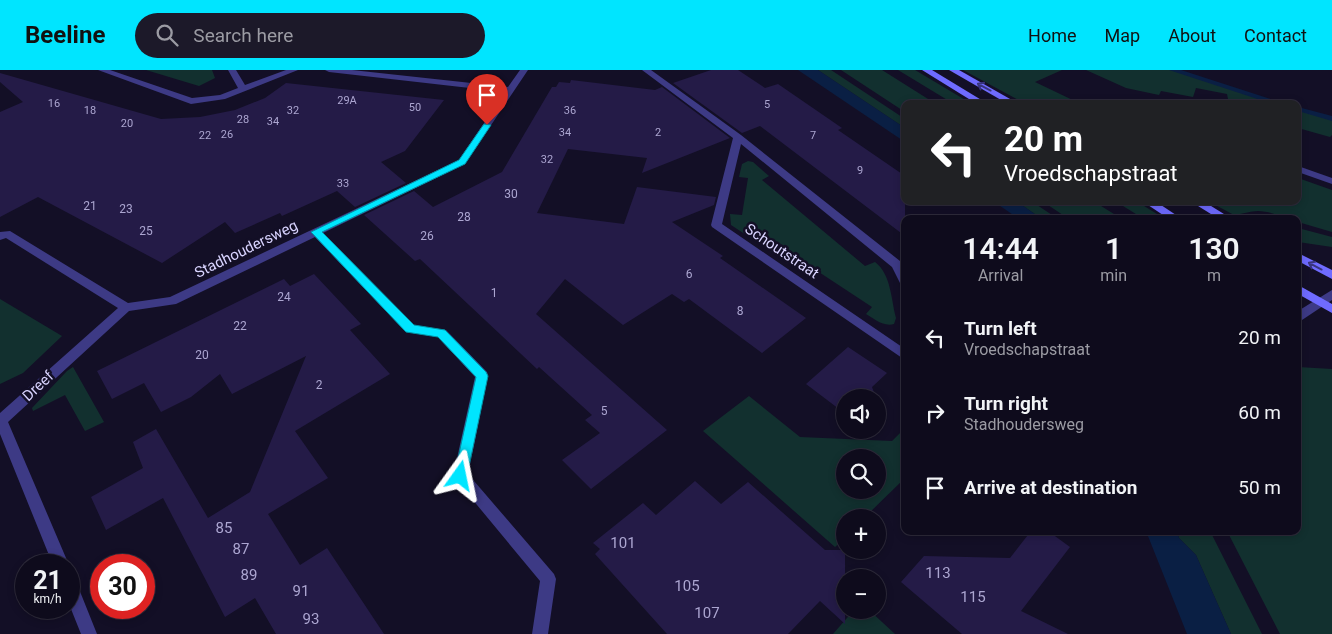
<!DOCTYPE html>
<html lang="en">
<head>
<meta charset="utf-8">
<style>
  body { margin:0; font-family:Roboto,sans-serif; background:#1c1929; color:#f1f3f6; height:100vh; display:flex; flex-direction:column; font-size:19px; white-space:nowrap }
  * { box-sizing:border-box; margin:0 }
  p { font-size:16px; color:#9b9ba3 }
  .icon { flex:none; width:28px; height:28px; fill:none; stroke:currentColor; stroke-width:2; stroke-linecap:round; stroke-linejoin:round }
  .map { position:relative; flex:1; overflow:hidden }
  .panel { position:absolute; left:901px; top:145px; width:400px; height:320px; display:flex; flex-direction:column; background:#0e0b1c; border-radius:10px; box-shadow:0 2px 8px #0003,0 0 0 1px #2e2b3b }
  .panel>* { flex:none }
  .banner { position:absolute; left:901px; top:30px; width:400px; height:105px; border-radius:10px; box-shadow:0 2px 8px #0003,0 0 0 1px #2e2b3b; background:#202124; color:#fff; overflow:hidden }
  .fabs { position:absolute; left:836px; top:319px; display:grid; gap:10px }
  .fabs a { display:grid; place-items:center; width:50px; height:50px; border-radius:50%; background:#0e0b1c; box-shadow:0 2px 8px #0003,0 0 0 1px #2e2b3b; font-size:25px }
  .speed { position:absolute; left:15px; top:484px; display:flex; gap:10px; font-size:25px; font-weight:700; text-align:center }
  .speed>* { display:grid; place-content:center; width:65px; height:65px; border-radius:50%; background:#0e0b1c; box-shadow:0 2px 8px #0003,0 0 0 1px #2e2b3b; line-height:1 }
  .speed small { font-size:12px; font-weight:400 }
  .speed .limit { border:8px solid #d22; background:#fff; color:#111 }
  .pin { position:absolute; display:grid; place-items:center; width:42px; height:42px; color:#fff; margin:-51px -21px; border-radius:50% 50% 50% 0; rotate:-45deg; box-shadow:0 0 5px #0007 }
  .pin .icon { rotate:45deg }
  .me { position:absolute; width:55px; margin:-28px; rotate:12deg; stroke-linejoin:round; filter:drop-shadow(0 0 4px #0008) }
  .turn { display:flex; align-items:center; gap:18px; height:105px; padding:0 20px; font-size:22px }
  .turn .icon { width:65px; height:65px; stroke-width:2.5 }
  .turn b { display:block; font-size:35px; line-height:42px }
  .eta { display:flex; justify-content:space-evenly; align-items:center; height:85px; text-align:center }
  .eta b { font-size:30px; font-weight:600; line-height:35px }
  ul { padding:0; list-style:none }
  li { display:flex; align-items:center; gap:15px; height:75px; padding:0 20px }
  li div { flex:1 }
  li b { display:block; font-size:19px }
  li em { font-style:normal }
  header { display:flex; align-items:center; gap:30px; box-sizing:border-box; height:70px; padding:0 25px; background:#00e5ff; color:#111 }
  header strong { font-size:24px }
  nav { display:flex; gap:28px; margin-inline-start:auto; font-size:18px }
  .search { width:350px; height:45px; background:#1c1929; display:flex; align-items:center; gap:12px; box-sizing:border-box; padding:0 18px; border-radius:28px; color:#9b9ba3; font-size:19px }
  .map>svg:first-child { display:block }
  .green { fill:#12302f; fill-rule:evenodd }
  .water { fill:#0a1f44 }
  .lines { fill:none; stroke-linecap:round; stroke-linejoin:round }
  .stream { fill:#0a1f44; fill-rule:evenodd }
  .building { fill:#241b47 }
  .minor { fill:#3d3a85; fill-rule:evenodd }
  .secondary { fill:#6f6bff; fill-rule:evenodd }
  .oneway { stroke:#38347d }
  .route { fill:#00e5ff; stroke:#0095a6 }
  .labels { text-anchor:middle; stroke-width:5; stroke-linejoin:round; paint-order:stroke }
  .far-number-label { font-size:11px; fill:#aca6d1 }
  .number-label { font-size:12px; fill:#aca6d1 }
  .street-label { font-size:15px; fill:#d9d4ff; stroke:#130f26 }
  .near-number-label { font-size:15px; fill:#aca6d1 }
</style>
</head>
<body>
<header>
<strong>Beeline</strong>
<div class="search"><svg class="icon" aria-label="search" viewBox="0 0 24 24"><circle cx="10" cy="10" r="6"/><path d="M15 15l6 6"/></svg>Search here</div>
<nav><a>Home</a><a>Map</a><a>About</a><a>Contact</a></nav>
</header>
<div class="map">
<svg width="1332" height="564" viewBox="0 0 1332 564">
  <rect width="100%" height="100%" fill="#130f26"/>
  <g class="green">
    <path d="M146 0H212L215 8 199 16Z"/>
    <path d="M818 0H831L905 49V58Z"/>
    <path d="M841 0H882L936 34H905V42Z"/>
    <path d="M898 0H915L972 34H954Z"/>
    <path d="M963 0H1062L1035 12 1081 34H1026Z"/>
    <path d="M1086 0H1173L1282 34H1229L1227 24 1196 18 1193 27 1161 21 1159 25 1126 18Z"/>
    <path d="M1298 39 1332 49V65L1330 67 1298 58Z"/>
    <path d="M748 91 753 92 769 106 762 110 865 196 875 192C891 204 891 229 896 248L894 254C883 257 875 249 866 244L872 237 793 185 784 190 731 155 730 144 742 145 748 108 739 107 742 94Z"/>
    <path d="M1298 108 1332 120V162L1298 152V149C1284 149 1272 141 1258 141 1250 141 1242 144 1234 145L1208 131H1298Z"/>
    <path d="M1016 131H1031L1058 149H1042Z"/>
    <path d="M1042 131H1093L1122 149H1069Z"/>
    <path d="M1115 131H1136L1165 149H1144Z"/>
    <path d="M1298 158 1332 167V177L1298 172Z"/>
    <path d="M0 229 62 266 23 303 0 314Z"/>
    <path d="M73 297 104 352 85 361 65 325 33 341 32 338 67 301Z"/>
    <path d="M1298 297 1332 299V564H1280L1227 461H1298Z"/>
    <path d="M749 326 800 367 892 371 905 358V408L865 447 845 448V468L835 477 703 361ZM845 388H878V420H845Z"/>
    <path d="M1177 461H1210L1262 564H1231L1196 485 1179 468Z"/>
    <path d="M854 540H869L895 564H833Z"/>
  </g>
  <g class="water">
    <path d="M798 0H818L905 58V72Z"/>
    <path d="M993 131H1016L1042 149H1019Z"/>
    <path d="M1146 461H1177L1179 468 1196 485 1231 564H1187Z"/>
  </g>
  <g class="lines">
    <g class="stream">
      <path d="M1169 0H1181L1286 34H1273Z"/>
      <path d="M1298 37 1332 46V51L1298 41Z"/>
    </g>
  </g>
  <g class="building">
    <path d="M711 0H738L765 18 778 14 842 58 838 60 905 106V166L760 56 742 63 673 13Z"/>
    <path d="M0 3 161 49 200 47 235 40 265 28 286 13 444 30 405 81 381 92 406 113 355 137 337 121 282 146 280 143 235 163 225 152 162 193 38 127 0 147V42L23 32 0 12Z"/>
    <path d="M571 10 655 20 662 17 730 68 642 103 647 88 568 79 537 143 624 154 637 117 716 127 714 135 672 152 723 186 720 188 806 248 762 283 689 229 684 232 672 224 623 255 565 209 536 244 667 360 591 419 562 390 600 363 585 350 592 345 539 297 537 299 420 189 415 191 364 145 414 121 433 137 502 102 552 17H556L559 12 570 13Z"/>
    <path d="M314 204 361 254 350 260 390 304 295 361 328 408 268 444 300 495 327 478 384 564H276L255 528 225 547 163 428 106 460 91 427 143 398 133 372 156 359 208 448 250 422 306 286 232 324 220 304 191 327 161 342 144 313 112 329 97 301 284 209 290 216Z"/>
    <path d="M848 277 887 303 872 317 876 328H845V341L843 342 806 314Z"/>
    <path d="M695 411 721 434 748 412 825 480H845V554L820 531 788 564H667L595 484 600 479 593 473 643 433 656 445Z"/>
    <path d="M1031 461H1048L1070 477 1021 541 1068 564H962L901 512 924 486 1010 488Z"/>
  </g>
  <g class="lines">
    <g class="minor">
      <path d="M98 0H110L192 28 220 25 238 18 228 0H236L245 15 286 0H298L225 29 191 34Z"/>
      <path d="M325 0H352L508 17 520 0H528L465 94 323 163 413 255 446 260 487 302 488 306 468 404 554 504 556 509 548 564H532L540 511 453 406 475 307 438 267 406 262 315 167 176 234 129 241 8 352 69 495H53L0 364V343L118 238 6 168 0 170V162L10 161 128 233 170 227 459 90 505 22 329 2Z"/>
      <path d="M642 0H651L741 65 900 191 905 198V216L901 215 892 197 741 74 722 154 905 279V290L712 157 711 155 733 68Z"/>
      <path d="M1298 96 1332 108V114L1298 102Z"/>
      <path d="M1332 220V230L1302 250 1298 251V241Z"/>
      <path d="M69 506 75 509 97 564H81L69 534Z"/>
    </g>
    <g class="secondary">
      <path d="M922 0H932L988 34H977Z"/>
      <path d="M949 0H959L1019 34H1008Z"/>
      <path d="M1142 131H1155L1182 149H1169Z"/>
      <path d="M1190 131H1203L1232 149H1219Z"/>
      <path d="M1298 183 1332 200V209L1298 191Z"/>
      <path d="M1298 215 1332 234V243L1298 224Z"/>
    </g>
  </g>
  <defs><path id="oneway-shaft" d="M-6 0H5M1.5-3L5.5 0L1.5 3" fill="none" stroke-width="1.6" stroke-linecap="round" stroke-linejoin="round" transform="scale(1.25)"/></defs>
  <g class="oneway">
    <use href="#oneway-shaft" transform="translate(984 17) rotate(-152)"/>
    <use href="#oneway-shaft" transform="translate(1315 196) rotate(-152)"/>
  </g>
  <path class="route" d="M484 54 491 55 465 94 322 162 414 255 445 260 486 302 488 306 467 406 465 410 460 412 456 410 454 406 476 307 438 267 406 262 311 162 459 90Z"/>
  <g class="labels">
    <g class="far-number-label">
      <text x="347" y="34">29A</text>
      <text x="54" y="37">16</text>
      <text x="767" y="38">5</text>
      <text x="415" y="41">50</text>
      <text x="90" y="44">18</text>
      <text x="293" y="44">32</text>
      <text x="570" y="44">36</text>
      <text x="243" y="53">28</text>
      <text x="273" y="55">34</text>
      <text x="127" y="57">20</text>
      <text x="565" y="66">34</text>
      <text x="658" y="66">2</text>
      <text x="227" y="68">26</text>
      <text x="205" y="69">22</text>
      <text x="813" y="69">7</text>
      <text x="547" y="93">32</text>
      <text x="860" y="104">9</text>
      <text x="343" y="117">33</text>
    </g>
    <g class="number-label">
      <text x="511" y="128">30</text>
      <text x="90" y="140">21</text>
      <text x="126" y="143">23</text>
      <text x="464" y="151">28</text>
      <text x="146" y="165">25</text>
      <text x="427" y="170">26</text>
      <text x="689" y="208">6</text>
      <text x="494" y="227">1</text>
      <text x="284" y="231">24</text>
      <text x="740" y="245">8</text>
      <text x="240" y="260">22</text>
      <text x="202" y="289">20</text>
      <text x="319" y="319">2</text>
      <text x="604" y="345">5</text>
    </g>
    <g class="street-label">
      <text transform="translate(246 179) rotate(-26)" y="5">Stadhoudersweg</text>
      <text transform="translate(782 181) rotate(34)" y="5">Schoutstraat</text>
      <text transform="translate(38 316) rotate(-43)" y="5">Dreef</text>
    </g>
    <g class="near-number-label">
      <text x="224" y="463">85</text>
      <text x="623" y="478">101</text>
      <text x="241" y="484">87</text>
      <text x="938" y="508">113</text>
      <text x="249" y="510">89</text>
      <text x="687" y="521">105</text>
      <text x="301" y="526">91</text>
      <text x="973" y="532">115</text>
      <text x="707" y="548">107</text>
      <text x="311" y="554">93</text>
    </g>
  </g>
</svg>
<div class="fabs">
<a><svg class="icon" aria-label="sound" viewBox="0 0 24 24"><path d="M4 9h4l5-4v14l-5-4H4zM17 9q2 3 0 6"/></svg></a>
<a><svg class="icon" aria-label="search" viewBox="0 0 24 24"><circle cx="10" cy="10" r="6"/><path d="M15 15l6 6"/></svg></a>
<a>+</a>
<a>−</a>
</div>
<div class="speed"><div>21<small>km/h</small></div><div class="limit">30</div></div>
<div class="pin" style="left:487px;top:55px;background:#d93025"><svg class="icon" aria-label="arrive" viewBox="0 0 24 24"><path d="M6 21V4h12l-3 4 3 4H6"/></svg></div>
<svg class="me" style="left:460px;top:406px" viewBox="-20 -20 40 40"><path d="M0-17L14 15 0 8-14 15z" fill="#00e5ff" stroke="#fff" stroke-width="4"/></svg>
<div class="banner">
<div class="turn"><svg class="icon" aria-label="left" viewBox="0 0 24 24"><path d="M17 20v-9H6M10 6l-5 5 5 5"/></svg><div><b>20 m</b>Vroedschapstraat</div></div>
</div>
<section class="panel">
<div class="eta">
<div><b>14:44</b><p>Arrival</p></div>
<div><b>1</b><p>min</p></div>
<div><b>130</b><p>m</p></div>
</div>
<ul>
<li><svg class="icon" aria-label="left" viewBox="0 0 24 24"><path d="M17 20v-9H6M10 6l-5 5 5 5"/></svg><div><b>Turn left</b><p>Vroedschapstraat</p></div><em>20 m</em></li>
<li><svg class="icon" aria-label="right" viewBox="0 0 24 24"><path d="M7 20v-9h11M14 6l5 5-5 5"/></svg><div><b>Turn right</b><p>Stadhoudersweg</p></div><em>60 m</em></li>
<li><svg class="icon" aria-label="arrive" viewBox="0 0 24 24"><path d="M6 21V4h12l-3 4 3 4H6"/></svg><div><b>Arrive at destination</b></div><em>50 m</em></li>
</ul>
</section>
</div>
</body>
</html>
